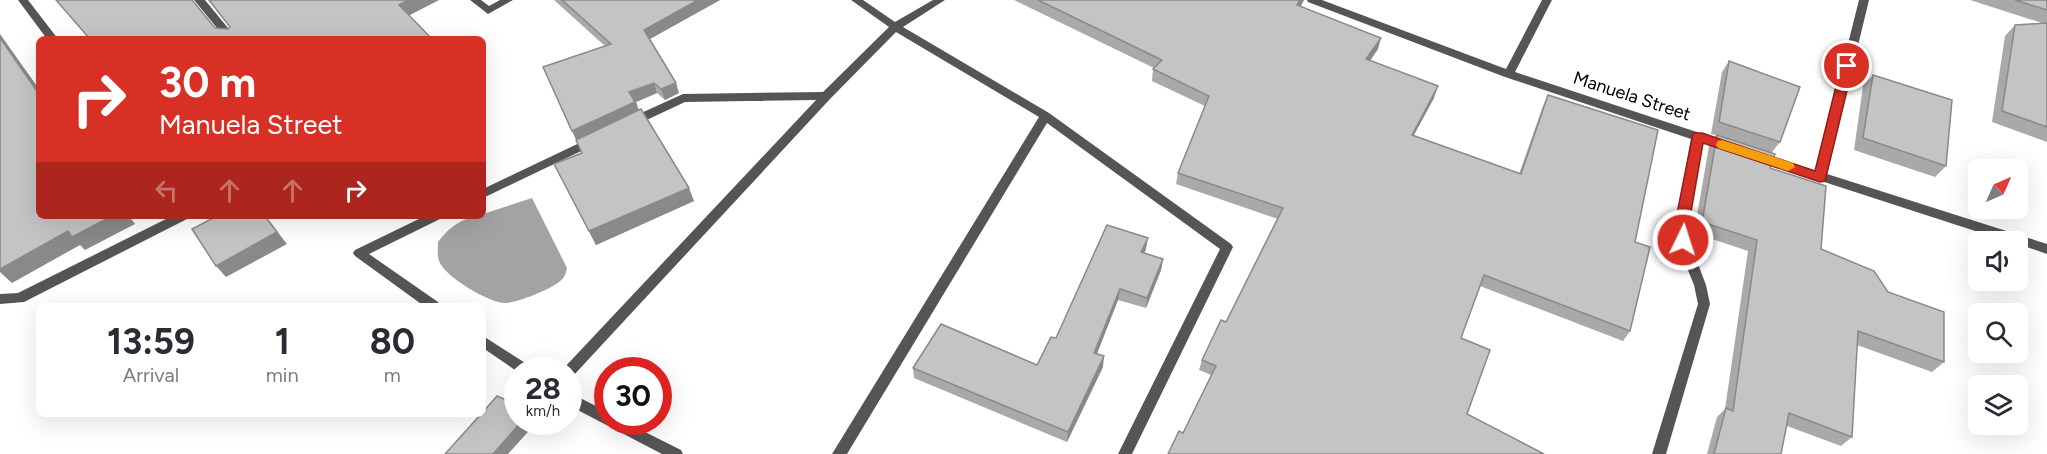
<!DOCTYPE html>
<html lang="en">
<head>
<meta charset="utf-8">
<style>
  body { margin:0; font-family:Figtree,sans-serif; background:#f7f7f7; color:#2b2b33; height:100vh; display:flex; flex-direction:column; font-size:22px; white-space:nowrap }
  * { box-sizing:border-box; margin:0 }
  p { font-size:20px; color:#7c7c81 }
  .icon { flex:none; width:33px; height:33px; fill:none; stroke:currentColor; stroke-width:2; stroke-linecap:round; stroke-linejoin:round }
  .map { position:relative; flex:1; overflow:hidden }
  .side { position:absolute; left:36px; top:303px; width:450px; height:114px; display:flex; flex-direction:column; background:#fff; border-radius:9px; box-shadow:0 6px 24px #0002 }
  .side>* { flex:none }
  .hud { position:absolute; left:36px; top:36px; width:450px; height:183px; border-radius:9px; box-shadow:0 6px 24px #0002; background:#d93025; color:#fff; overflow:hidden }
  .needle { width:39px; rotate:45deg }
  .controls { position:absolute; left:1968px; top:159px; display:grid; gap:12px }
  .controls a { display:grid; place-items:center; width:60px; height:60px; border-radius:9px; background:#fff; box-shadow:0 6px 24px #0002; font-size:30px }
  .speed { position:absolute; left:504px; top:357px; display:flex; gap:12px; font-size:30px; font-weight:700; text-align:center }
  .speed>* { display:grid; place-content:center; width:78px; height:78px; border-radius:50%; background:#fff; box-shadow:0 6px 24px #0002; line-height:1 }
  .speed small { font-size:15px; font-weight:400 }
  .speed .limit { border:9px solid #d22; background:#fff; color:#111 }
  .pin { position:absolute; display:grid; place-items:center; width:51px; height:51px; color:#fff; margin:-26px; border:3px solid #fff; border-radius:50%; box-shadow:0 2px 6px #0007 }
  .me { position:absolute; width:66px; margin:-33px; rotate:4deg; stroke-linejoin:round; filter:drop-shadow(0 0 4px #0008) }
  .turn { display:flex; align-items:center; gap:21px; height:126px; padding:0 24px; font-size:27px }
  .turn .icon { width:78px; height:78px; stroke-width:2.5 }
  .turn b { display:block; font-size:42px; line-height:51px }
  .lanes { display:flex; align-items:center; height:57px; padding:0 24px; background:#0003; justify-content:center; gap:30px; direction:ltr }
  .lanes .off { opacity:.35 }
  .eta { display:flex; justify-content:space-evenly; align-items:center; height:102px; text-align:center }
  .eta b { font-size:36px; font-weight:700; line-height:42px }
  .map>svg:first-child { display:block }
  .water { fill:#a3a3a3 }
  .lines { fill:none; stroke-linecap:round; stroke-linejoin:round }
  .minor { fill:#555; fill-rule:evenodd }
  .wall { fill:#a9a9a9 }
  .shaded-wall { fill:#898989 }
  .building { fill:#c4c4c4; stroke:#898989; stroke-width:1.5 }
  .route { fill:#d93025; stroke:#8d1f18; stroke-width:1.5 }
  .slow { fill:#f59e0b }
  .labels { text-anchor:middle; stroke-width:5; stroke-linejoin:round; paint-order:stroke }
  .street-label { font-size:18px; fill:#000; stroke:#fff }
</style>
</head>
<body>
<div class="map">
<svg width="2047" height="454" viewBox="0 0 2047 454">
  <rect width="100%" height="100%" fill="#fff"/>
  <path class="water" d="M532 198 567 268C566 271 566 274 564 277 558 287 517 303 505 303 489 303 444 276 439 261 437 255 438 248 438 242 449 227 464 216 483 216V214Z"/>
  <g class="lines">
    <g class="minor">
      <path d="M18 0H28L58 39H47Z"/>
      <path d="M194 0H205L237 39H226Z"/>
      <path d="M470 0H481L489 6 500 0H513L488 14Z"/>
      <path d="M851 0H863L895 22 933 0H945L903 27 1049 113 1231 244 1233 247 1132 454H1118L1220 249 1047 123 847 454H832L1039 117 896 32 830 99 573 376 568 378V370H562L816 100 685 102 636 125H628L626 122 628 119 683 94 823 92 889 27Z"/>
      <path d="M1307 0H1322L1506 69 1542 0H1552L1515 72 1730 143 1732 146 1730 149 1726 150 1702 142 1687 229 1692 248 1706 285 1710 304 1666 454H1652L1698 304 1694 285 1679 248 1675 229 1691 139 1505 77 1308 2Z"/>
      <path d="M1859 0H1869L1827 174 2047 244V254L2018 244V242H2009L1753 159 1751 156 1757 152 1816 171Z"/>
      <path d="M592 137 596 138 598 141 596 144 483 198V189Z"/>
      <path d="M172 216H189L187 219 24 302 0 304V294L18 293Z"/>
      <path d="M425 216H442L440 219 369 254 438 302 440 306H424L355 256 353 253 355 250Z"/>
      <path d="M483 336 530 366 531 370H518V372L483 348Z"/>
      <path d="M568 392 608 412V422H625L681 450 683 454H662L568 405Z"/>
    </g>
  </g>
  <g class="wall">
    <path d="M56 0H192L215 28 228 29 230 27 208 0H439L409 15 432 39H90Z"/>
    <path d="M554 0H720L650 39 679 93 665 100 657 93 636 102 639 110 694 201 596 245 554 164 582 153 605 46Z"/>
    <path d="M1014 0H1304L1301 6 1378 49 1370 60 1434 98 1413 136 1519 174 1543 106 1548 95 1635 242 1630 331 1623 341 1480 286 1183 433 1211 375 1199 370 1202 360 1226 322 1278 219 1176 184 1178 173 1205 106 1152 81 1153 69 1154 68Z"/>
    <path d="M1970 0H2047V142L1992 122 2005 36 2015 25 2042 23Z"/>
    <path d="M1729 61 1780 142 1772 152 1770 168 1821 249 1888 292 1944 362 1932 372 1857 345 1852 437 1841 446 1787 426 1781 454H1707L1717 417 1725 409 1748 251 1694 233 1709 146 1716 135 1711 134 1722 72Z"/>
    <path d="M1873 75 1946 166 1935 177 1854 150 1863 86Z"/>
    <path d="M1146 249 1144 253 1163 259 1161 270 1146 308 1118 300 1097 354 1103 367 1067 442 914 378 913 368 1037 365Z"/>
  </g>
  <g class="shaded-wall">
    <path d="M408 0H439L406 17 399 5Z"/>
    <path d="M698 0H720L648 40 644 30Z"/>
    <path d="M1300 0H1304L1294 16 1297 5Z"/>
    <path d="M0 34 39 89V94L0 38Z"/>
    <path d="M1381 38 1378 49 1363 71 1366 59Z"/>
    <path d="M654 83 657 93 636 102 639 112 577 142 572 131 629 92Z"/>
    <path d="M676 83 679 93 665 100 661 89Z"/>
    <path d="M1438 86 1434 98 1408 146 1412 135Z"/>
    <path d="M689 188 694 201 596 245 589 231Z"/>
    <path d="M112 216H129L135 224 85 250 80 245 12 283 0 272V269L68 231Z"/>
    <path d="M265 216 287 244 226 277 216 266Z"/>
    <path d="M1148 238 1146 249 1140 263 1141 252Z"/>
    <path d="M1163 259 1161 270 1146 308 1147 298Z"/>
    <path d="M1120 289 1118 300 1093 363 1094 353Z"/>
    <path d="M1104 356 1103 367 1067 442 1068 432Z"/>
    <path d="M521 422H537L508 454H493Z"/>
  </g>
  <g class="building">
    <path d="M56 0H192L215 28 228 29 230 27 209 0H408L399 5 432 39H90Z"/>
    <path d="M562 0H698L644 30 676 83 661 89 654 83 629 92 635 102 572 131 543 67 611 44Z"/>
    <path d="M1038 0H1300L1297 5 1381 38 1366 59 1438 86 1412 135 1521 174 1548 95 1658 130 1635 242 1650 247 1630 331 1484 275 1461 338 1490 350 1467 414 1544 454H1168L1179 431 1183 433 1216 366 1202 360 1221 320 1226 322 1283 208 1178 173 1209 96 1153 69 1162 60Z"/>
    <path d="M2015 0H2047V10Z"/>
    <path d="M2047 23V127L2002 111 2015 25Z"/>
    <path d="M0 38 39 94V216H112L72 237 68 231 0 269Z"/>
    <path d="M1729 61 1800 87 1780 142 1719 122Z"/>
    <path d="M1873 75 1952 100 1946 166 1863 138Z"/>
    <path d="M641 109 689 188 589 231 554 164 582 153 576 140Z"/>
    <path d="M1717 135 1775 154 1770 168 1826 186 1821 249 1874 271 1888 292 1944 312V362L1858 331 1852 437 1789 413 1781 454H1714L1726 408 1733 411 1757 240 1702 222Z"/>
    <path d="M217 216H265L277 232 216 266 192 229Z"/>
    <path d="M1107 225 1148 238 1141 252 1163 259 1147 298 1120 289 1094 353 1104 356 1068 432 913 368 941 324 1037 365 1051 337 1056 338Z"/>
    <path d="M497 396 518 405V422H521L493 454H445L481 414H483V412Z"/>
  </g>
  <path class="route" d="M1847 62 1853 66 1825 181 1820 182 1703 143 1688 229 1689 240 1683 246 1678 244 1674 229 1693 133H1702L1815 171 1841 66Z"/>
  <path class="slow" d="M1722 140 1793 163 1795 167 1788 171 1718 148 1716 145 1718 141Z"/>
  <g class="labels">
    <g class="street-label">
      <text transform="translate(1632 96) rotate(18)" y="6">Manuela Street</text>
    </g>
  </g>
</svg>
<div class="controls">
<a><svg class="needle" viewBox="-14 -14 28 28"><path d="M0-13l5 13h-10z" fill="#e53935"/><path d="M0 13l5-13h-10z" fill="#7c7c81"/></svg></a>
<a><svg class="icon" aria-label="sound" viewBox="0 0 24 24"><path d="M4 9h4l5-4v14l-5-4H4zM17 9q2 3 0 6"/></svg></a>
<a><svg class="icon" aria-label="search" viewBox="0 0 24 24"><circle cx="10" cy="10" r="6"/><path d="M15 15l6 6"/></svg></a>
<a><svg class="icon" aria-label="layers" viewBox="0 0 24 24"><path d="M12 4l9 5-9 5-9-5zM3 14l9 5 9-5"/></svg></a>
</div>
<div class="speed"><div>28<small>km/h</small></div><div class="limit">30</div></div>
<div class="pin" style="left:1847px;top:66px;background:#d93025"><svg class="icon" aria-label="arrive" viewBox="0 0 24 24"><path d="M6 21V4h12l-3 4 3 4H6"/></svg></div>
<svg class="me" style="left:1683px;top:240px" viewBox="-20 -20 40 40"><circle r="17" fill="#d93025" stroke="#fff" stroke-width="3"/><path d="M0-11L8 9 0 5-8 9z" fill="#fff"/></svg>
<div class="hud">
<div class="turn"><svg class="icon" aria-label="right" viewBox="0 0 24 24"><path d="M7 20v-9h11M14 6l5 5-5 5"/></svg><div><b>30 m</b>Manuela Street</div></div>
<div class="lanes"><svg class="icon off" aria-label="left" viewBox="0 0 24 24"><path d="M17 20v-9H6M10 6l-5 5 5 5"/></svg><svg class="icon off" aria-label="ahead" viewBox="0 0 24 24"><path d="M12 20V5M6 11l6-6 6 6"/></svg><svg class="icon off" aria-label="ahead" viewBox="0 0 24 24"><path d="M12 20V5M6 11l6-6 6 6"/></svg><svg class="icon" aria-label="right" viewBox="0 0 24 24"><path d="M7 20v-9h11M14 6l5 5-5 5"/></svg></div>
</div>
<section class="side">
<div class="eta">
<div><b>13:59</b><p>Arrival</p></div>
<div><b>1</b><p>min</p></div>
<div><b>80</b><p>m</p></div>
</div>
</section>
</div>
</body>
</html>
